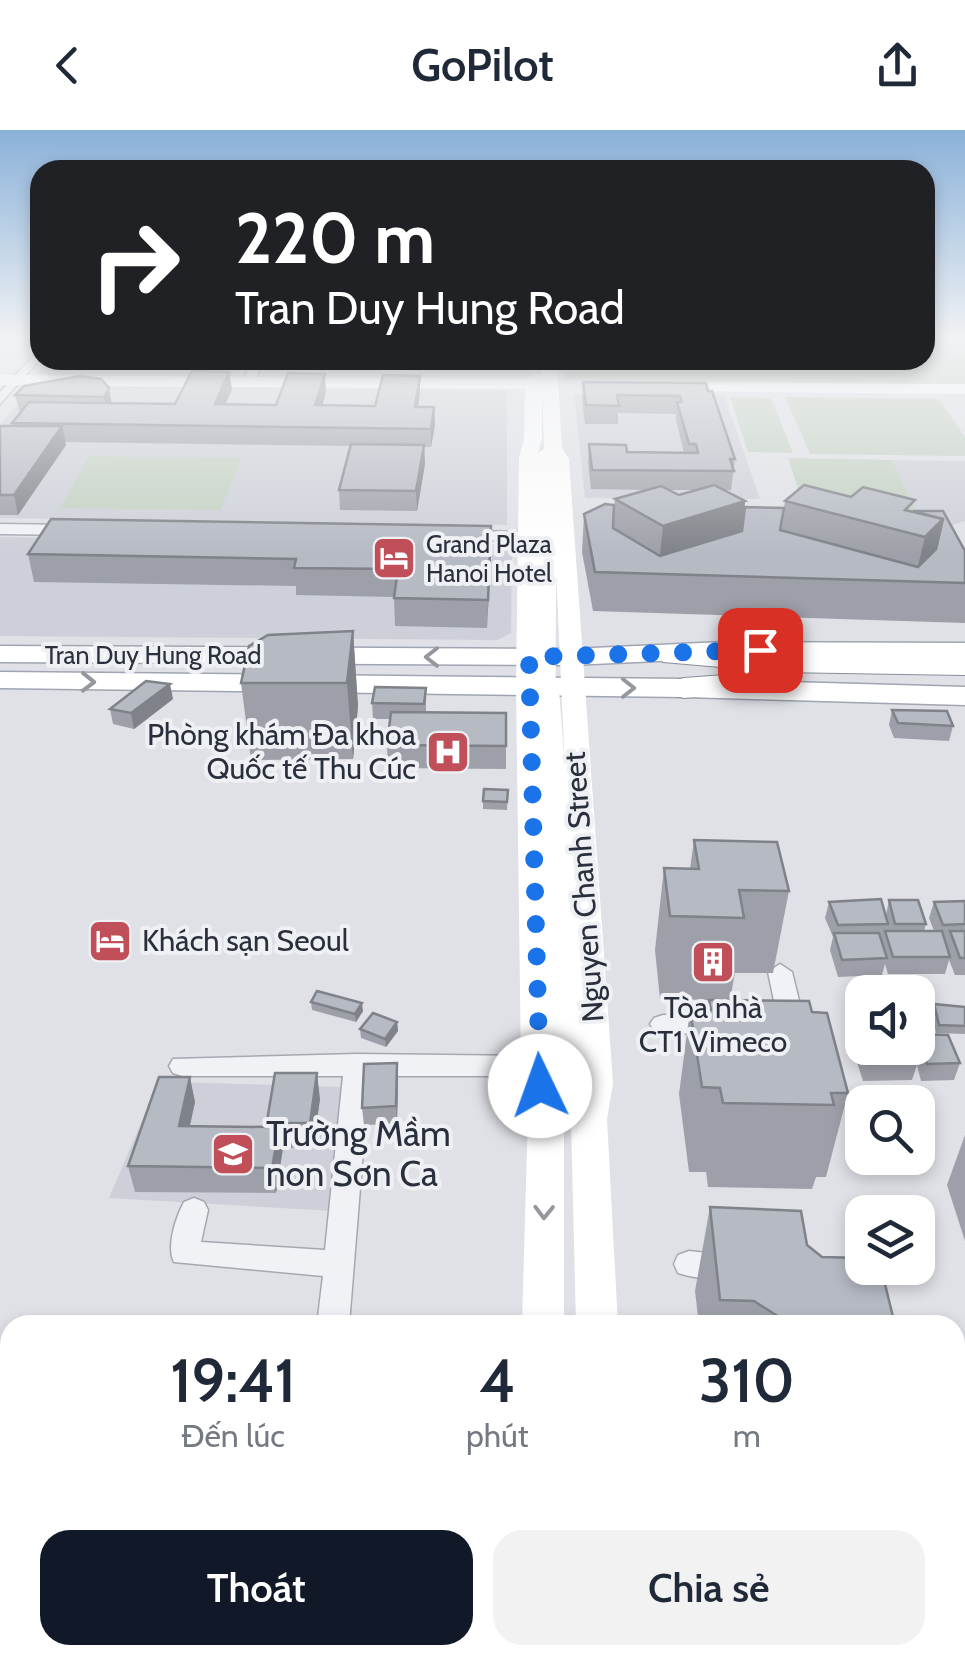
<!DOCTYPE html>
<html lang="vi">
<head>
<meta charset="utf-8">
<style>
  body { margin:0; font-family:Cabin,sans-serif; background:#f2f2f3; color:#1f2937; height:100vh; display:flex; flex-direction:column; font-size:38px; white-space:nowrap }
  * { box-sizing:border-box; margin:0 }
  p { font-size:32px; color:#747a83 }
  .icon { flex:none; width:55px; height:55px; fill:none; stroke:currentColor; stroke-width:2; stroke-linecap:round; stroke-linejoin:round }
  .map { position:relative; flex:1; overflow:hidden }
  .drawer { position:absolute; left:0px; top:1185px; width:965px; height:350px; display:flex; flex-direction:column; background:#fff; border-radius:30px 30px 0 0; box-shadow:0 5px 15px #0003 }
  .drawer>* { flex:none }
  .banner { position:absolute; left:30px; top:30px; width:905px; height:210px; border-radius:30px; box-shadow:0 5px 15px #0003; background:#202124; color:#fff; overflow:hidden }
  .tools { position:absolute; left:845px; top:845px; display:grid; gap:20px }
  .tools a { display:grid; place-items:center; width:90px; height:90px; border-radius:20px; background:#fff; box-shadow:0 5px 15px #0003; font-size:50px }
  .pin { position:absolute; display:grid; place-items:center; width:85px; height:85px; color:#fff; margin:-42px; border-radius:20px; box-shadow:0 5px 15px #0006 }
  .me { position:absolute; width:110px; margin:-55px; rotate:357deg; stroke-linejoin:round; filter:drop-shadow(0 0 8px #0008) }
  .turn { display:flex; align-items:center; gap:35px; height:210px; padding:0 40px; font-size:45px }
  .turn .icon { width:130px; height:130px; stroke-width:2.5 }
  .turn b { display:block; font-size:70px; line-height:85px }
  .eta { display:flex; justify-content:space-evenly; align-items:center; height:170px; text-align:center }
  .eta b { font-size:60px; font-weight:600; line-height:70px }
  .button { display:flex; gap:20px; margin-top:auto; padding:20px 40px }
  .button a { flex:1; height:115px; border-radius:30px; background:#111827; color:#fff; font-size:40px; font-weight:600; line-height:115px; text-align:center }
  .button a+a { background:#f2f2f3; color:#1f2937 }
  header { display:flex; justify-content:space-between; align-items:center; height:130px; padding:0 40px; background:#fff; font-size:45px; font-weight:600 }
  .map>svg:first-child { display:block }
  .built { fill:#cdd0d8 }
  .green { fill:#c3d0c1 }
  .lines { fill:none; stroke-linecap:round; stroke-linejoin:round }
  .canal { fill:#9dadc3; fill-rule:evenodd }
  .street-casing { stroke:#a5a8b0; stroke-width:3 }
  .primary-casing { stroke:#9fa5b1; stroke-width:3 }
  .highway-casing { stroke:#888e9c; stroke-width:2 }
  .street { fill:#f1f2f5; fill-rule:evenodd }
  .secondary { fill:#fff; fill-rule:evenodd }
  .primary { fill:#fff; fill-rule:evenodd }
  .highway { fill:#fff; fill-rule:evenodd }
  .secondary-bridge-far3 { stroke:#fff; stroke-width:18 }
  .secondary-bridge-far2 { stroke:#fff; stroke-width:21 }
  .secondary-bridge-far1 { stroke:#fff; stroke-width:28 }
  .secondary-bridge { stroke:#fff; stroke-width:35 }
  .wall { fill:#9da0a8; fill-rule:evenodd }
  .shaded-wall { fill:#7f8288 }
  .building { fill:#b6bac3; stroke:#7f8288; stroke-width:2.5 }
  .oneway { stroke:#94979e }
  .route { stroke:#1a73e8; stroke-width:18; stroke-dasharray:0 32.4 }
  .labels { text-anchor:middle; stroke-width:8; stroke-linejoin:round; paint-order:stroke }
  .far-poi-label { font-size:25px; fill:#292f3c; stroke:#eef0f4; text-anchor:start }
  .far-street-label { font-size:25px; fill:#292f3c; stroke:#eef0f4 }
  .poi-label { font-size:30px; fill:#292f3c; stroke:#eef0f4; text-anchor:end }
  .street-label { font-size:30px; fill:#292f3c; stroke:#eef0f4 }
  .near-poi-label { font-size:35px; fill:#292f3c; stroke:#eef0f4; text-anchor:start }
</style>
</head>
<body>
<header><svg class="icon" aria-label="back" viewBox="0 0 24 24"><path d="M15 5l-7 7 7 7"/></svg>GoPilot<svg class="icon" aria-label="share" viewBox="0 0 24 24"><path d="M12 15V3M7 8l5-5 5 5M5 13v7h14v-7"/></svg></header>
<div class="map">
<svg width="965" height="1535" viewBox="0 0 965 1535">
  <rect width="100%" height="100%" fill="#dfe1e6"/>
  <g class="built">
    <path d="M49 230H245L239 243 228 247 51 245 40 241Z"/>
    <path d="M33 256 507 260V395L0 388V294Z"/>
    <path d="M574 264 724 265 760 369 585 368Z"/>
    <path d="M892 330 965 331V391L945 397 924 396Z"/>
    <path d="M0 407 498 415 512 420 511 503 498 510 0 506Z"/>
    <path d="M175 952 343 957 333 1081 109 1068 147 979Z"/>
  </g>
  <g class="green">
    <path d="M925 210H965V255L565 249 564 230H925Z"/>
    <path d="M730 267 771 268 793 323 748 322Z"/>
    <path d="M785 267 939 269 965 307V326L810 324Z"/>
    <path d="M89 326 242 328 220 380 60 378Z"/>
    <path d="M788 328 892 330 924 396 810 394Z"/>
  </g>
  <g class="lines">
    <g class="canal">
      <path d="M0 1357 10 1358V1392L0 1391Z"/>
      <path d="M955 1515 965 1516V1535H890L886 1525H955Z"/>
    </g>
    <g class="street-casing">
      <g id="street">
        <path d="M40 219V229L0 274V262Z"/>
        <path d="M252 230H264L255 251 249 255 243 251Z"/>
        <path d="M0 394 71 395 79 400 71 405 0 404Z"/>
        <path d="M530 402 538 407 535 410 463 411 455 406 463 401Z"/>
        <path d="M780 834 792 842 805 895 801 901H783L779 895 768 842Z"/>
        <path d="M663 885 719 886 728 889 732 895 728 901 719 904 663 903 654 900 650 894 654 888Z"/>
        <path d="M357 924 538 926 547 929 551 936 547 943 538 946H369L349 1195H317L323 1146 174 1132C166 1116 176 1087 184 1072L194 1068 204 1072 208 1080 201 1112 325 1120 343 946H182L173 943 169 936 173 929Z"/>
        <path d="M689 1121 742 1127 746 1136 742 1145C723 1152 697 1149 678 1143L674 1134 678 1125Z"/>
        <path d="M0 1270 10 1271V1301L0 1300Z"/>
        <path d="M955 1419 965 1421V1457L955 1455Z"/>
        <path d="M0 1435 10 1437V1473L0 1471Z"/>
        <path d="M376 1525H465L469 1535H380Z"/>
      </g>
    </g>
    <g class="primary-casing">
      <g id="primary">
        <path d="M723 512 965 513V529L723 528 571 535 0 532V516L571 519Z"/>
        <path d="M0 542 684 549 965 557V575L684 567 0 558Z"/>
      </g>
    </g>
    <g class="highway-casing">
      <g id="highway">
        <path d="M674 516 779 524 965 525V545L779 542 663 532 658 525 663 518Z"/>
        <path d="M765 542 776 545 781 552 776 559 684 568 672 565 668 558 672 551 684 548Z"/>
      </g>
    </g>
    <use href="#street" class="street"/>
    <g class="secondary">
      <path d="M541 230H557L562 318 569 329 613 953 607 989 618 1195H576L571 989 579 953 551 329 544 318 542 254V309L537 327 540 557 555 936 564 984V1195H522L528 984 521 936 516 557 519 327 524 309 525 259 0 255V245L527 249 535 243 542 246Z"/>
      <path d="M663 253 965 254V264L669 261 663 259Z"/>
      <rect x="519" y="1525" width="50" height="10"/>
      <rect x="579" y="1525" width="50" height="10"/>
    </g>
    <use href="#primary" class="primary"/>
    <use href="#highway" class="highway"/>
    <path class="secondary-bridge-far3" d="M546 366V328"/>
    <path class="secondary-bridge-far2" d="M545 562 546 363"/>
    <path class="secondary-bridge-far1" d="M545 560 564 812"/>
    <path class="secondary-bridge" d="M564 810 574 938"/>
  </g>
  <g class="wall">
    <path d="M275 230H395L394 240H276Z"/>
    <path d="M422 230H476L446 240 422 232Z"/>
    <path d="M229 242 232 260 225 274 276 275 326 262 322 275 375 276 420 263 418 277H434L435 295 431 317H424L425 334 417 381 340 380 339 360 351 316 65 312 66 315 18 385H0V296H12V293L20 283 15 265 80 246 112 273 175 274Z"/>
    <path d="M583 252 706 253 735 329 731 360H725L745 371V377L784 378 785 371 851 367 913 381 965 421V493L593 481 582 422 584 384 614 375 615 369 647 360 591 359 588 333 589 314 627 322 684 323 676 290V284L618 283V294H585L582 270ZM669 360H696L679 365Z"/>
    <path d="M491 423 487 498 395 496 394 467 296 465V456L34 452 28 424Z"/>
    <path d="M353 501 358 576 353 629 251 630 241 553Z"/>
    <path d="M426 558V582L506 583V639L388 638 387 615 390 589H373L372 573Z"/>
    <path d="M173 569 134 599 113 594 110 579Z"/>
    <path d="M892 580 953 596 949 611 894 608 889 595Z"/>
    <path d="M508 660 507 680 483 679V671Z"/>
    <path d="M694 710 789 761 773 843H735L730 870 812 882 848 963 826 1047H816L812 1059 708 1057 706 1042H689L679 964 690 880H708L709 870 660 869 655 820 664 738 690 739Z"/>
    <path d="M889 770 926 794 924 801H934L929 788 934 772 965 771V845H955L949 830 945 844H888L885 834 882 845 838 847 830 820 833 807 825 788 829 772 886 785Z"/>
    <path d="M850 870 862 871V918L913 920 914 918H918V877L934 896 932 904 960 933 954 950 921 951 917 935 912 950 863 951 854 923 856 915 846 887Z"/>
    <path d="M311 872 363 881 356 892 312 880Z"/>
    <path d="M934 874 965 877V904L936 903 932 883Z"/>
    <path d="M397 892 398 901 386 917 361 908 360 899Z"/>
    <path d="M398 950 397 994 364 995 362 978Z"/>
    <path d="M320 969 313 1018H283L276 1063 135 1062 128 1036 195 972 190 996 266 997Z"/>
    <path d="M965 1005V1111L947 1055Z"/>
    <path d="M710 1077 807 1115 895 1195H699L695 1161Z"/>
  </g>
  <g class="shaded-wall">
    <path d="M446 230H476L446 240Z"/>
    <path d="M229 242 232 260 217 292 215 274Z"/>
    <path d="M325 244 326 262 317 294 315 275Z"/>
    <path d="M420 246V263L415 295V277Z"/>
    <path d="M109 258 112 276 108 285 104 267Z"/>
    <path d="M434 277 435 295 431 317V299Z"/>
    <path d="M62 296 66 315 18 385 14 365Z"/>
    <path d="M424 315 425 334 417 381 416 361Z"/>
    <path d="M745 371 736 439 658 444 663 396Z"/>
    <path d="M943 389 928 452H914L925 407Z"/>
    <path d="M491 396V423L487 498 488 470Z"/>
    <path d="M353 501 358 576 353 629 347 553Z"/>
    <path d="M170 554 173 569 134 599 131 583Z"/>
    <path d="M362 873 363 881 356 892 355 884Z"/>
    <path d="M397 892 398 901 386 917 385 909Z"/>
    <path d="M397 933 398 950 397 994 396 976Z"/>
    <path d="M317 943 320 969 313 1018 310 993Z"/>
    <path d="M190 947 195 972 184 1021 179 996Z"/>
    <path d="M280 993 283 1018 276 1063 272 1038Z"/>
  </g>
  <g class="building">
    <path d="M192 241 229 242 215 274 276 275 288 243 325 244 315 275 375 276 383 245 420 246 415 277H434L431 299 12 293 29 272 175 274Z"/>
    <path d="M80 246 101 249 109 258 104 267 15 265 24 256Z"/>
    <path d="M583 252 706 253 708 261H712L735 329H730L734 341 592 340 589 314 626 315 627 322 698 323 696 314H689L677 272H682L680 266 617 265 619 276 586 275Z"/>
    <path d="M0 296H62L14 365H0Z"/>
    <path d="M351 314 424 315 416 361 339 360Z"/>
    <path d="M714 355 745 371 663 396 615 369 661 356 679 365Z"/>
    <path d="M804 355 851 367 863 357 915 370 905 380 943 389 925 407 785 371Z"/>
    <path d="M605 374 614 375 613 398 660 426 742 401 745 377 784 378 780 400 918 437 936 419 943 389 913 381H943L965 421V453L595 442 584 384Z"/>
    <path d="M51 389 491 396 488 470 394 468 398 439 294 438 296 429 28 424Z"/>
    <path d="M353 501 347 553H241L249 516 268 505Z"/>
    <path d="M146 551 170 554 131 583 110 579Z"/>
    <path d="M375 557 426 558 424 574 372 573Z"/>
    <path d="M892 580 947 581 953 596 898 593Z"/>
    <path d="M391 582 506 583V616L387 615Z"/>
    <path d="M484 659 508 660 507 672 483 671Z"/>
    <path d="M694 710 777 712 789 761 739 760 744 788 670 786 664 738 699 739Z"/>
    <path d="M881 769 888 794 838 795 829 772Z"/>
    <path d="M889 770H918L926 794H895Z"/>
    <path d="M965 771V794L943 795 934 772Z"/>
    <path d="M885 801H942L950 827H893Z"/>
    <path d="M950 801H965V828H960Z"/>
    <path d="M834 803H879L887 828 842 830Z"/>
    <path d="M317 861 362 873 355 884 311 872Z"/>
    <path d="M709 870 809 871 812 882 827 883 848 963H831L834 975 723 973 720 958 702 957 690 880H711Z"/>
    <path d="M850 870 862 871V899H861Z"/>
    <path d="M934 874 965 877V896L939 895Z"/>
    <path d="M918 877H927L934 896H918Z"/>
    <path d="M373 883 397 892 385 909 360 899Z"/>
    <path d="M918 904 948 905 960 933 927 934Z"/>
    <path d="M858 906H862V918H912L917 933 868 934Z"/>
    <path d="M397 933 396 976 362 978 364 934Z"/>
    <path d="M275 943H317L310 993H280L272 1038 128 1036 159 947H190L179 996 266 997Z"/>
    <path d="M710 1077 801 1081 807 1115 822 1127 862 1128V1138H881L895 1195H781L779 1187 754 1171 720 1170Z"/>
    <path d="M51 1525H59L67 1535H41Z"/>
  </g>
  <defs><path id="oneway-chevron" d="M-2-3.5L2.5 0L-2 3.5" fill="none" stroke-width="1.6" stroke-linecap="round" stroke-linejoin="round" transform="scale(2.5)"/></defs>
  <g class="oneway">
    <use href="#oneway-chevron" transform="translate(432 527) rotate(180)"/>
    <use href="#oneway-chevron" transform="translate(88 552) rotate(1)"/>
    <use href="#oneway-chevron" transform="translate(628 558)"/>
    <use href="#oneway-chevron" transform="translate(544 1082) rotate(91)"/>
  </g>
  <linearGradient id="sky" x2="0" y2="1"><stop stop-color="#8ab1d9"/><stop offset="0.49" stop-color="#f1f2f4"/><stop offset="1" stop-color="#f1f2f4" stop-opacity="0"/></linearGradient>
  <rect width="965" height="425" fill="url(#sky)"/>
  <g class="lines">
    <path class="route" d="M540 956 529 527 760 520"/>
  </g>
  <defs>
    <g id="hotel-square" transform="scale(2.25)"><rect x="-9" y="-9" width="18" height="18" rx="4" fill="#c04f59" stroke="#eef0f4"/><path d="M-6-4.5h1.5V1H6V5H4.5V3h-9V5H-6ZM-4 0a1.8 1.8 0 1 1 3.6 0ZM.5 0V-2.5h3Q6-2.5 6 0Z" fill="#fff"/></g>
    <g id="hospital-square" transform="scale(2.25)"><rect x="-9" y="-9" width="18" height="18" rx="4" fill="#c04f59" stroke="#eef0f4"/><path d="M-5-5h3v3.5h4V-5h3V5h-3V1.5h-4V5h-3Z" fill="#fff"/></g>
    <g id="building-square" transform="scale(2.25)"><rect x="-9" y="-9" width="18" height="18" rx="4" fill="#c04f59" stroke="#eef0f4"/><path d="M-4-6H4V6H1V3H-1V6H-4ZM-2.5-4.3h1.7v1.8h-1.7ZM.8-4.3h1.7v1.8H.8ZM-2.5-1h1.7V.8h-1.7ZM.8-1h1.7V.8H.8Z" fill="#fff"/></g>
    <g id="school-square" transform="scale(2.25)"><rect x="-9" y="-9" width="18" height="18" rx="4" fill="#c04f59" stroke="#eef0f4"/><path d="M0-5L7-2L0 1L-7-2ZM-4 1L0 2.5L4 1V4Q0 6-4 4Z" fill="#fff"/></g>
  </defs>
  <g fill-rule="evenodd">
    <use href="#hotel-square" x="394" y="428"/>
    <use href="#hospital-square" x="448" y="622"/>
    <use href="#hotel-square" x="110" y="811"/>
    <use href="#building-square" x="713" y="832"/>
    <use href="#school-square" x="233" y="1024"/>
  </g>
  <g class="labels">
    <g class="far-poi-label">
      <text x="426" y="423">Grand Plaza<tspan x="426" dy="29">Hanoi Hotel</tspan></text>
    </g>
    <g class="far-street-label">
      <text x="153" y="534">Tran Duy Hung Road</text>
    </g>
    <g class="poi-label">
      <text x="416" y="615">Phòng khám Đa khoa<tspan x="416" dy="34">Quốc tế Thu Cúc</tspan></text>
      <text x="142" y="821" text-anchor="start">Khách sạn Seoul</text>
      <text x="713" y="888" text-anchor="middle">Tòa nhà<tspan x="713" dy="34">CT1 Vimeco</tspan></text>
    </g>
    <g class="street-label">
      <text transform="translate(584 757) rotate(-94)" y="10">Nguyen Chanh Street</text>
    </g>
    <g class="near-poi-label">
      <text x="266" y="1016">Trường Mầm<tspan x="266" dy="40">non Sơn Ca</tspan></text>
    </g>
  </g>
</svg>
<div class="tools">
<a><svg class="icon" aria-label="sound" viewBox="0 0 24 24"><path d="M4 9h4l5-4v14l-5-4H4zM17 9q2 3 0 6"/></svg></a>
<a><svg class="icon" aria-label="search" viewBox="0 0 24 24"><circle cx="10" cy="10" r="6"/><path d="M15 15l6 6"/></svg></a>
<a><svg class="icon" aria-label="layers" viewBox="0 0 24 24"><path d="M12 4l9 5-9 5-9-5zM3 14l9 5 9-5"/></svg></a>
</div>
<div class="pin" style="left:760px;top:520px;background:#d93025"><svg class="icon" aria-label="arrive" viewBox="0 0 24 24"><path d="M6 21V4h12l-3 4 3 4H6"/></svg></div>
<svg class="me" style="left:540px;top:956px" viewBox="-20 -20 40 40"><circle r="19" fill="#fff"/><path d="M0-13L10 11 0 6-10 11z" fill="#1a73e8"/></svg>
<div class="banner">
<div class="turn"><svg class="icon" aria-label="right" viewBox="0 0 24 24"><path d="M7 20v-9h11M14 6l5 5-5 5"/></svg><div><b>220 m</b>Tran Duy Hung Road</div></div>
</div>
<section class="drawer">
<div class="eta">
<div><b>19:41</b><p>Đến lúc</p></div>
<div><b>4</b><p>phút</p></div>
<div><b>310</b><p>m</p></div>
</div>
<div class="button"><a>Thoát</a><a>Chia sẻ</a></div>
</section>
</div>
</body>
</html>
